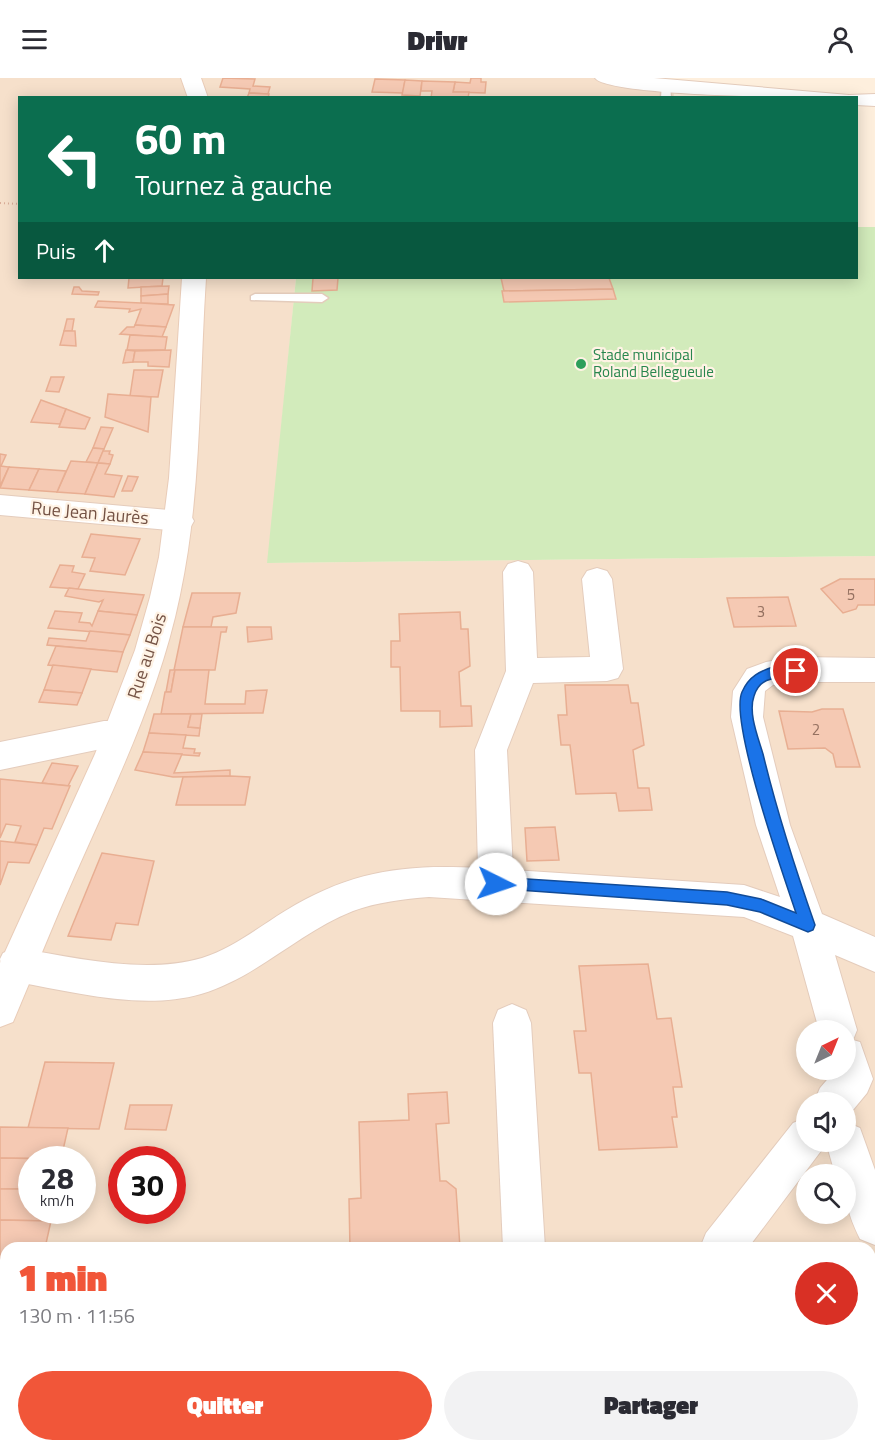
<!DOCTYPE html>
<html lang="fr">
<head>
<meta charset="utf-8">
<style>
  body { margin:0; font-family:"Titillium Web",sans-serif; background:#f2f2f3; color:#2b2b33; height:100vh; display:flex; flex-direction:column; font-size:22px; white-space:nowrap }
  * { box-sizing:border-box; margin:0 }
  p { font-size:20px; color:#7c7c81 }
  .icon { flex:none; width:33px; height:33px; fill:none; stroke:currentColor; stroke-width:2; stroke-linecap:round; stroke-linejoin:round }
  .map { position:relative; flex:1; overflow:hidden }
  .side { position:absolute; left:0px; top:1164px; width:876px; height:210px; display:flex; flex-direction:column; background:#fff; border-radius:18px 18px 0 0; box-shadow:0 3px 15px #0003 }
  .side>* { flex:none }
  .banner { position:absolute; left:18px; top:18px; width:840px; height:183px; border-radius:0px; box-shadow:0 3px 15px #0003; background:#0b6e4f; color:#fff; overflow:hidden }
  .needle { width:39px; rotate:43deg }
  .buttons { position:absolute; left:796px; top:942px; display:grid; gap:12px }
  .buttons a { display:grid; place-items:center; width:60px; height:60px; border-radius:50%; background:#fff; box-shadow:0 3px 15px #0003; font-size:30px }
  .speed { position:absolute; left:18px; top:1068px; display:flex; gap:12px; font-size:30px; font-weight:700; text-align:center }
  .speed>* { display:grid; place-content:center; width:78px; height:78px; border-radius:50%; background:#fff; box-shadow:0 3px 15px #0003; line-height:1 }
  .speed small { font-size:15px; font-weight:400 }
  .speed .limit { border:9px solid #d22; background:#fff; color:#111 }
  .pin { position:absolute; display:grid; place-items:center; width:51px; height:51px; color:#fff; margin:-26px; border:3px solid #fff; border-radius:50%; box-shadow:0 2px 6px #0007 }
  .me { position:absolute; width:66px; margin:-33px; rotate:94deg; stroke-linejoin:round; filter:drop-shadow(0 0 4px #0008) }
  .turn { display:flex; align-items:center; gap:21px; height:126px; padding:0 18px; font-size:27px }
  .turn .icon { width:78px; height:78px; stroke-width:2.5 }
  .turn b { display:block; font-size:42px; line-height:51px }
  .then { display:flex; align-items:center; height:57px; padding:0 18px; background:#0003; gap:12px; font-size:22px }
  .round { display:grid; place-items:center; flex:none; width:63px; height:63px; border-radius:32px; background:#f2f2f3 }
  .head { display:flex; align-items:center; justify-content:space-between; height:102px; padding:0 18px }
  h1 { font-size:36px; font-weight:800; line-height:45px; color:#f15639 }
  .action { display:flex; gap:12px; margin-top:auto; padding:12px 18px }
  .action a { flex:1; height:69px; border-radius:36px; background:#f15639; color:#fff; font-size:24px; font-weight:800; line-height:69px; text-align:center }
  .action a+a { background:#f2f2f3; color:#2b2b33 }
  header { display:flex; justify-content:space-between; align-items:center; height:78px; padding:0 18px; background:#fff; font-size:27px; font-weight:800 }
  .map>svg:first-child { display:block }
  .residential { fill:#f6e0cb; fill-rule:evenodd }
  .green { fill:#d2ebbb }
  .building { fill:#f5c9b3; stroke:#e8ae92; stroke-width:1.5 }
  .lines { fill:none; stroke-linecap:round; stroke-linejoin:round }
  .service-casing { stroke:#e4ccbc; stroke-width:3 }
  .minor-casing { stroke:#e4ccbc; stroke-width:2 }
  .secondary-casing { stroke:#e9ccb8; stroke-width:2 }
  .path { stroke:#d9ac97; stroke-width:2; stroke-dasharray:1 3; stroke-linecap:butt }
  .service { fill:#fff; fill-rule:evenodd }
  .minor { fill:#fff; fill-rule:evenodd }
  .secondary { fill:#fff; fill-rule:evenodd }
  .route { fill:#1a73e8; stroke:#114b97; stroke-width:1.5 }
  .leisure-dot { fill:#2e9e5b; stroke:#fff3e5; stroke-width:2 }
  .labels { text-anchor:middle; stroke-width:4.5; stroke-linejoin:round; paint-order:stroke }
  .far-leisure-label { font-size:15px; fill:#27864d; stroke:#fff3e5; text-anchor:start }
  .number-label { font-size:15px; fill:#947060 }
  .street-label { font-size:18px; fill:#745244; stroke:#fff3e5 }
</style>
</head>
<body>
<header><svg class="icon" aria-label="menu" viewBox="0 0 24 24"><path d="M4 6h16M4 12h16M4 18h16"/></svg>Drivr<svg class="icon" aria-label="person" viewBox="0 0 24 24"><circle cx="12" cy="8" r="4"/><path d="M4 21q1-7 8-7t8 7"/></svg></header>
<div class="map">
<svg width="875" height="1374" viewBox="0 0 875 1374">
  <rect width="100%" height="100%" fill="#feefdd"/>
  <path class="residential" d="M0 0H663V3H674V20H20V200H296L268 485 875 478V1374H0ZM807 952H846V992H807ZM807 1024H846V1064H807ZM32 1082H82V1132H32ZM122 1082H172V1132H122ZM807 1096H846V1136H807ZM6 1170H870V1368H6Z"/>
  <path class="green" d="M857 149H875V478L267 485 296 200H856Z"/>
  <g class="building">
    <path d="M223 0 255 1 253 8 270 9 268 16 249 15 250 11 220 9Z"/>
    <path d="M471 0H481V4H486L485 15 453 14 455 4 470 5Z"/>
    <path d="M375 1 405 2 403 15 372 14Z"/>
    <path d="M405 2 422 3 420 18 402 17Z"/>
    <path d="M422 3 455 4 453 14H469L468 20H431L432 13H421Z"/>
    <path d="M249 15 268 16H269L268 20H247Z"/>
    <path d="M129 200H163L162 208 128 210Z"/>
    <path d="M313 200H338L337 212 312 213Z"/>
    <path d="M501 200H609L613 211 504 213Z"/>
    <path d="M169 208 168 216 141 218V209Z"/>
    <path d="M74 209H79L82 213 99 214 98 217 72 216Z"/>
    <path d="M613 211 616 221 504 224 502 213Z"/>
    <path d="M168 216V226L141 225V218Z"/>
    <path d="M98 223 141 225 174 227 166 249 135 247 141 231 129 234 130 231 95 229Z"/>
    <path d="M67 241H74L72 253H64Z"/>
    <path d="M135 247 166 249 162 259 120 256 127 249H134Z"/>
    <path d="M64 253H75L76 268 60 267Z"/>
    <path d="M130 257 167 259 165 272H127Z"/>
    <path d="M126 272 135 273 133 284 123 285Z"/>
    <path d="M171 272 169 289 148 288V284H133L135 273Z"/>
    <path d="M134 292H163L158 319 130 318Z"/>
    <path d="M51 299H64L59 314 46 313Z"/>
    <path d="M108 316 151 319 148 354 105 339Z"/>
    <path d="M41 322 66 331 60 346 31 344Z"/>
    <path d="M66 331 90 340 85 351 59 349Z"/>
    <path d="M101 349 113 350 104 371 93 370Z"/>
    <path d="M93 370 104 371 98 385 86 384Z"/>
    <path d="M103 373H110L109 376 113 377 110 386 98 385Z"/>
    <path d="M0 376 6 377 1 388 9 389 0 408Z"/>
    <path d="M71 383 98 385 85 416 57 414Z"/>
    <path d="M98 385 110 386 105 396 122 398 114 419 85 416Z"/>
    <path d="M9 389 39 391 29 412 0 410Z"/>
    <path d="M39 391 66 393 57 414 29 412Z"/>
    <path d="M128 398 138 399 132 413H122Z"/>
    <path d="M91 456 140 461 125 497 90 493 95 480 82 479Z"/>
    <path d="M60 487 74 488 72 494 85 496 78 511 50 509Z"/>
    <path d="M840 501H875V527H858L856 531 843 535 821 511Z"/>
    <path d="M69 510 78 511 144 517 137 537 98 533 103 522 99 524 65 518Z"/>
    <path d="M192 515H240L236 535 213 539 211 549H183Z"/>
    <path d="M788 519 796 548 734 549 727 520Z"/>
    <path d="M55 533 82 535 79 544 90 545 92 548 98 533 137 537 130 557 48 550Z"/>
    <path d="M460 534 461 551H468L470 588 459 594 461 628H471L472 648 440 649V633H401L400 589H391V563H400L399 536Z"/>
    <path d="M183 549H227L226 554H221L215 592H174Z"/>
    <path d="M247 549H271L272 561 248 564Z"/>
    <path d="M90 553 130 557 123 574 47 567 49 560 86 563Z"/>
    <path d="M56 568 123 574 117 594 48 587Z"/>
    <path d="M53 587 91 591 82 615 44 612Z"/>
    <path d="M170 592H175L171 614H166Z"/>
    <path d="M175 592H209L205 626H245L246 613 267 612 263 635 161 636 165 614H171Z"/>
    <path d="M565 607H628L631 625H638L644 667 633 672 638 710H649L652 732 619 733 616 715 576 716 570 667H561L558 637H567Z"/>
    <path d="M44 612 82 615 77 627 39 624Z"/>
    <path d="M822 631H843L860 689H836L833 676 825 670 788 671 779 633 812 634Z"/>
    <path d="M154 636H191L188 649 200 650 199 658 149 655Z"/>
    <path d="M191 636H202L200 650 188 649Z"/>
    <path d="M149 655 186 657 183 670 195 671 194 675H200L199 678 143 674Z"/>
    <path d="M143 674 182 676 174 695 230 692V698L173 699 135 692Z"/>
    <path d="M52 685 78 688 68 708 42 705Z"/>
    <path d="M230 698 250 699 245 727H176L183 699Z"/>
    <path d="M0 701 70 708 52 751 44 750 37 767 15 764 21 748 6 746 0 760Z"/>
    <path d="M555 749 559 782 527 783 525 750Z"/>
    <path d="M0 763 37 767 29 785 8 784 0 807Z"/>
    <path d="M102 775 154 783 138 847 116 845 111 862 68 858Z"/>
    <path d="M648 886 657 941 671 940 682 1009H673L677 1039H672L677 1069 599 1072 591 995H579L574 953H586L579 888Z"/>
    <path d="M45 984 114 985 99 1051 28 1050Z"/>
    <path d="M447 1014 449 1045 436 1046 440 1103H446L456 1111 460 1170H350L349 1121 361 1120 359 1044 409 1042 408 1016Z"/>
    <path d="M130 1027H172L166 1052 125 1051Z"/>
    <path d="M0 1049 68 1050 61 1081 0 1080Z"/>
    <path d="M0 1080 61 1081 32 1082V1111H0Z"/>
    <path d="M0 1111H32V1132H50L47 1143 0 1142Z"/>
    <path d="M0 1142 51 1143 45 1170H6V1194H0Z"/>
    <path d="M0 1205H6V1279L0 1278Z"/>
    <path d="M0 1278 6 1279V1321H0Z"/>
    <path d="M870 1290 875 1309V1374H789L788 1369 800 1368H870Z"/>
  </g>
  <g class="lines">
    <g class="service-casing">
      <g id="service">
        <path d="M662 5 670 7 671 20H661Z"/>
        <path d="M255 216H322L328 220 322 224 251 222V218Z"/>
      </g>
    </g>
    <g class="minor-casing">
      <g id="minor">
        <path d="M595 0H654L849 17 875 16V28L856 27V20C823 20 608 19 595 0Z"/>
        <path d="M0 417 180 433 190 436 194 443 190 450 180 453 0 437Z"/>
        <path d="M518 483 528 486 533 494 537 580 590 579 582 501 587 493 597 490 607 493 612 501 623 591 618 600 607 603 533 605 507 672 513 792 744 807 780 819 756 747 731 639 733 613 747 591 766 584 796 579 875 580V604H796L773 607 765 613 763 639 790 747 822 836 875 859V894L835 877 857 952 853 962 860 964 873 1001 867 1015 848 1038 846 1039V1024H814L820 1010 832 996 831 992H846V952H819L793 858 744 839 429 819C404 821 377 824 353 833 299 854 258 899 201 916 142 933 75 914 16 904L3 899 0 881 3 875 16 870C75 879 143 897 202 880 232 871 259 849 285 833 350 793 404 786 478 790L475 672 506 593 503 494 508 486Z"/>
        <path d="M104 643H119L130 647 135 656 130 665 0 692V664Z"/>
        <path d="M512 926 526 932 531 945 545 1170H503L493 945 498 932Z"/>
        <path d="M807 1039V1064H825L821 1073 748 1170H700L706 1155 793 1045Z"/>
        <path d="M846 1044 860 1050 875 1092V1167L860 1161C847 1134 846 1126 846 1096H835L826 1064H846Z"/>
        <rect x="651" y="1368" width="46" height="6"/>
      </g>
    </g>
    <g class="secondary-casing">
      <g id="secondary">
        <path d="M181 0H201L208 20H188Z"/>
        <path d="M182 200H206C199 306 202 413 180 517 160 615 115 707 75 797 53 846 34 895 13 944L0 949V885L95 676 135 572 150 519 159 479 169 400Z"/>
      </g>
    </g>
    <path class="path" d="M0 125 20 126"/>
    <use href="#service" class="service"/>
    <use href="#minor" class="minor"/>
    <use href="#secondary" class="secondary"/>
  </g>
  <path class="route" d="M776 588H796L802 593C794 607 763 589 754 618 748 635 758 659 763 676 777 734 795 790 815 847L813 852 808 854 760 834 727 827 491 810 489 806 496 799 727 814 761 821 796 835C784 799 729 643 742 614 749 598 760 593 776 588Z"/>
  <circle class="leisure-dot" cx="581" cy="286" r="6"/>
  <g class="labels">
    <g class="far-leisure-label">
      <text x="593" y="282">Stade municipal<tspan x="593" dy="17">Roland Bellegueule</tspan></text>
    </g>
    <g class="number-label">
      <text x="851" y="522">5</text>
      <text x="761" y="539">3</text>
      <text x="816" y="657">2</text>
    </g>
    <g class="street-label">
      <text transform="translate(90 435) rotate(5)" y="6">Rue Jean Jaurès</text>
      <text transform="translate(147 578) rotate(-72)" y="6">Rue au Bois</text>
    </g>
  </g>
</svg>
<div class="buttons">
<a><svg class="needle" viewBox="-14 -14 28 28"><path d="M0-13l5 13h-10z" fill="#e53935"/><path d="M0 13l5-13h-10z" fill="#7c7c81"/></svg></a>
<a><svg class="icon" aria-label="sound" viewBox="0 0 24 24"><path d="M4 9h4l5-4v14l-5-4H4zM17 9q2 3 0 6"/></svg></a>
<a><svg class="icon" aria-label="search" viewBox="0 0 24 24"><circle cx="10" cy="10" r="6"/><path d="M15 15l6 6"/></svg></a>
</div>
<div class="speed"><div>28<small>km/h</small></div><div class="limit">30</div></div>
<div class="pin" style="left:796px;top:593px;background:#d93025"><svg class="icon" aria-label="arrive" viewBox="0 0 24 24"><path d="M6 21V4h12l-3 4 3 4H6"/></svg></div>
<svg class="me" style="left:496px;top:806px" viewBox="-20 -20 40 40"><circle r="19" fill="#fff"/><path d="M0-13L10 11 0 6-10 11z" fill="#1a73e8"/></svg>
<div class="banner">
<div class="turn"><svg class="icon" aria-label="left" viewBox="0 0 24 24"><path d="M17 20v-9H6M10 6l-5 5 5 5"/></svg><div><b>60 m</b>Tournez à gauche</div></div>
<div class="then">Puis<svg class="icon" aria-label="ahead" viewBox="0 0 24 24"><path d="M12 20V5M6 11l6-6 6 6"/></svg></div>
</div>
<section class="side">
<div class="head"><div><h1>1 min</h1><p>130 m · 11:56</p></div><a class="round" style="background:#d93025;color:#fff"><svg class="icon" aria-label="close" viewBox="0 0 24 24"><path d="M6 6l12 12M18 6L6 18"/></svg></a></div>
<div class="action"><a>Quitter</a><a>Partager</a></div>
</section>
</div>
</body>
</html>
